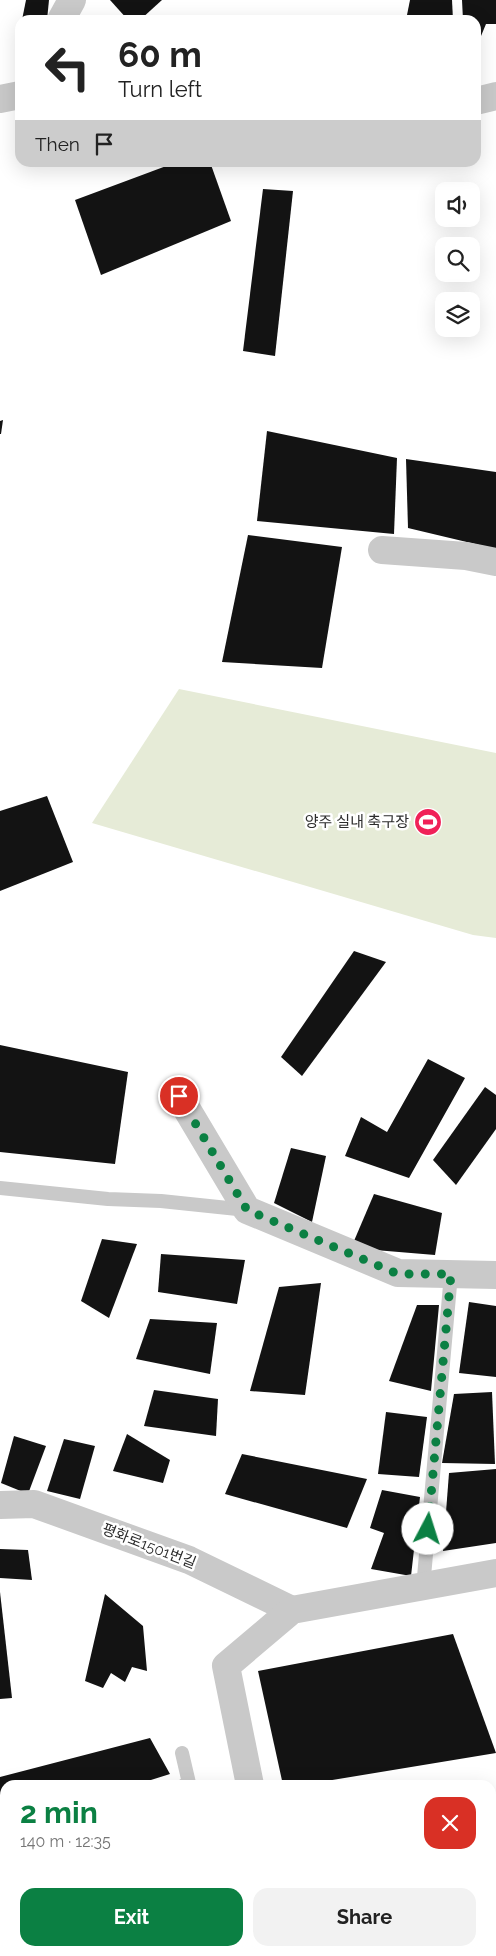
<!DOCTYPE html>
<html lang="en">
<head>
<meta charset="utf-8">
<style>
  body { margin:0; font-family:Raleway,"Noto Sans KR",sans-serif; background:#f2f2f2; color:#222; height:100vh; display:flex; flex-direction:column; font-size:19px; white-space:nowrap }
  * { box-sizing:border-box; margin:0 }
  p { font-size:16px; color:#767676 }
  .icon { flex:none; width:28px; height:28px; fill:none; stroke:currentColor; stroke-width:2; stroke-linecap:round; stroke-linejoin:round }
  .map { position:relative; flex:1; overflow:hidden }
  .sheet { position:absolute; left:0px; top:1780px; width:496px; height:176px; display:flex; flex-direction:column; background:#fff; border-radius:15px 15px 0 0; box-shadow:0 5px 20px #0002 }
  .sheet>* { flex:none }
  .banner { position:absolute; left:15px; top:15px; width:466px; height:152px; border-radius:15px; box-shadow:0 5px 20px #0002; background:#fff; color:#222; overflow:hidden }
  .controls { position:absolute; left:435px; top:182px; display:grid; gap:10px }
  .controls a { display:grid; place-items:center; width:45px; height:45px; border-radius:10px; background:#fff; box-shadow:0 5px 20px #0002; font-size:25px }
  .pin { position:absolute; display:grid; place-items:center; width:42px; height:42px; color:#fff; margin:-21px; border:2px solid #fff; border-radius:50%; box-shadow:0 1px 5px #0007 }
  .me { position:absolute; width:55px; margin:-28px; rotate:5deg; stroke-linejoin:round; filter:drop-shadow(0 0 4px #0008) }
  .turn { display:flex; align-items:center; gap:18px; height:105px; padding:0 20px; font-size:22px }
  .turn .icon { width:65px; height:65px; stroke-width:2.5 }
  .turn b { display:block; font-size:35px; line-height:42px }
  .then { display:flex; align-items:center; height:48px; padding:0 20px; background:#0003; gap:10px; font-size:19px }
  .round { display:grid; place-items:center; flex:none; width:52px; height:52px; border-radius:15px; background:#f2f2f2 }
  .overview { display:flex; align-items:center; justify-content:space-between; height:85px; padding:0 20px }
  h1 { font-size:30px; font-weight:700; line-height:38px; color:#0b8043 }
  .button { display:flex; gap:10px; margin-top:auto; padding:10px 20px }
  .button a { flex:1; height:58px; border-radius:15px; background:#0b8043; color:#fff; font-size:20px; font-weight:700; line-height:58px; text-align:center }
  .button a+a { background:#f2f2f2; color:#222 }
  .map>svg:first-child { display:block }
  .green { fill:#e6ebd7 }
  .building { fill:#131313 }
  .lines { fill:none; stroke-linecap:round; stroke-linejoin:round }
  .service { stroke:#c9c9c9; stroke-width:14 }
  .minor { stroke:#c9c9c9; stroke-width:28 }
  .route { stroke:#0b8043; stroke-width:9; stroke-dasharray:0 16.2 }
  .labels { text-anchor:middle; stroke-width:5; stroke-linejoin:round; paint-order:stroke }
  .poi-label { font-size:15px; fill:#2c2c2c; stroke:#fff; text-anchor:end }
  .street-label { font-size:15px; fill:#2c2c2c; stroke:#fff }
</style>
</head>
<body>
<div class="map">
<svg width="496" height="1956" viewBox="0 0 496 1956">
  <rect width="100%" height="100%" fill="#fff"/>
  <g class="green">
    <path d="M179 689 496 753V938L473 935 92 823Z"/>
    <path d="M5 1871V1951H226L227 1956H1L0 1873Z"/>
  </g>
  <g class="building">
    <path d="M26 0H49L47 20H22Z"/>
    <path d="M110 0H162L140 20H128Z"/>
    <path d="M410 0H452L453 20H406Z"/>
    <path d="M462 0H496V24H486L481 36 476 35V20H463Z"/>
    <path d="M177 162H210L231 221 101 275 75 200Z"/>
    <path d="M263 189 293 191 275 356 243 351Z"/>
    <path d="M3 420 1 434H0V421Z"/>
    <path d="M267 431 397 458 394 534 257 521Z"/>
    <path d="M406 459 496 472V549L408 528Z"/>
    <path d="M248 535 342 547 322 668 222 662Z"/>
    <path d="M47 796 73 862 0 891V811Z"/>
    <path d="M354 951 386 962 302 1076 281 1057Z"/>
    <path d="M0 1045 128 1072 115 1164 0 1152Z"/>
    <path d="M428 1059 465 1078 409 1178 345 1156 361 1117 387 1132Z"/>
    <path d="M485 1087 496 1095V1129L456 1185 433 1160Z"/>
    <path d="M291 1148 326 1156 312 1222 274 1203Z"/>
    <path d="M374 1194 442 1213 435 1255 351 1248Z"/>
    <path d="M102 1239 137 1244 109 1318 81 1301Z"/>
    <path d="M161 1254 245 1260 237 1304 158 1292Z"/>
    <path d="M321 1283 305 1395 250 1391 279 1287Z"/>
    <path d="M469 1302 496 1306V1377L459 1373Z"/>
    <path d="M417 1305H439L431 1391 389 1381Z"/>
    <path d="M150 1319 217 1323 210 1374 136 1359Z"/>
    <path d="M154 1390 218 1399 216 1436 144 1426Z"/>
    <path d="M492 1392 495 1464 442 1463 454 1394Z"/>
    <path d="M386 1412 427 1417 419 1477 378 1474Z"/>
    <path d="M127 1434 170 1460 163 1483 113 1471Z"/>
    <path d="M14 1436 46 1446 28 1494 1 1483Z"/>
    <path d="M64 1439 95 1446 80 1499 47 1491Z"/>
    <path d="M242 1454 367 1479 347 1528 225 1494Z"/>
    <path d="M496 1469V1543L443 1551 449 1473Z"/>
    <path d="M382 1490 420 1497 411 1576 371 1569 384 1533 370 1528Z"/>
    <path d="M0 1549 28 1550 32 1580 0 1578Z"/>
    <path d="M0 1592 12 1698 0 1699Z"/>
    <path d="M105 1594 143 1626 147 1671 132 1667 125 1682 111 1673 103 1688 85 1681Z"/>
    <path d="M453 1634 496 1753 302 1785H283L258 1671Z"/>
    <path d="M150 1738 170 1774 135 1785H5V1824L0 1826V1777Z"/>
    <path d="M337 1951H371L372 1956H317Z"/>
  </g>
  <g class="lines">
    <g class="service">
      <path d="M0 1188 108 1199 161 1201 247 1210"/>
      <path d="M423 1588 451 1274"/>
      <path d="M182 1753 189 1783 184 1785"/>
      <path d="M0 1873 5 1871"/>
      <path d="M0 1952 1 1956"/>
    </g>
    <g class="minor">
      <path d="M61 20 72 0"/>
      <path d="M0 99 20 95"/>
      <path d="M476 101 496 96"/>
      <path d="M382 550 466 556 496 562"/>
      <path d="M179 1096 247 1210 398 1273 496 1275"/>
      <path d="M0 1505 34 1504 189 1560 292 1610"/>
      <path d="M250 1785 226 1666 292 1610 496 1573"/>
      <path d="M283 1951 284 1956"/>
    </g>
  </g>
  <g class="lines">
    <path class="route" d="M179 1096 247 1210 398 1274H451L428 1529"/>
  </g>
  <defs>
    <g id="stadium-disc" transform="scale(1.4375)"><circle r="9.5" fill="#f02158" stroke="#fff"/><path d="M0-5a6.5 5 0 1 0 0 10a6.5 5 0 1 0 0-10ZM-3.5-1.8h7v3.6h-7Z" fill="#fff"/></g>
  </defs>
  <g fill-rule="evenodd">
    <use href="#stadium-disc" x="428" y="822"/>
  </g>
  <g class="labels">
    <g class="poi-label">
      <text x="409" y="827">양주 실내 축구장</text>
    </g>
    <g class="street-label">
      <text transform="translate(149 1546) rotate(21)" y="5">평화로1501번길</text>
    </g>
  </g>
</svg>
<div class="controls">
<a><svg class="icon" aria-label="sound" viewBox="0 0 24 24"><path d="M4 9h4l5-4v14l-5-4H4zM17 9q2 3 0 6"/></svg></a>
<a><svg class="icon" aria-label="search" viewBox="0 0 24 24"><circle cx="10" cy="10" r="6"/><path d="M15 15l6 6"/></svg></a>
<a><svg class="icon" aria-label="layers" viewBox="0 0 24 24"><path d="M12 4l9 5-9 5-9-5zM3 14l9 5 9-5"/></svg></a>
</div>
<div class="pin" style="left:179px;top:1096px;background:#d93025"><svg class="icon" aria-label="arrive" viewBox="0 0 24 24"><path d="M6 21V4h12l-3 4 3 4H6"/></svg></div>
<svg class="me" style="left:428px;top:1529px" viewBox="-20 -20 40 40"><circle r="19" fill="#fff"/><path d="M0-13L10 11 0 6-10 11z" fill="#0b8043"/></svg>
<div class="banner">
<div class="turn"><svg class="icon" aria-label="left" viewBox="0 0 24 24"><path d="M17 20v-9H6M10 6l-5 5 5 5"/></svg><div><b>60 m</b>Turn left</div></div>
<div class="then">Then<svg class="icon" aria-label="arrive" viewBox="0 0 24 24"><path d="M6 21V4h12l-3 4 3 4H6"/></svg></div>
</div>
<section class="sheet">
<div class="overview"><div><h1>2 min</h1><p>140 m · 12:35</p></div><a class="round" style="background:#d93025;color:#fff"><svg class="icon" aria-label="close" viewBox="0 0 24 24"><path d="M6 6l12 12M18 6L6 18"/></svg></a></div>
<div class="button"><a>Exit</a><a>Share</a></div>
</section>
</div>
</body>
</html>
